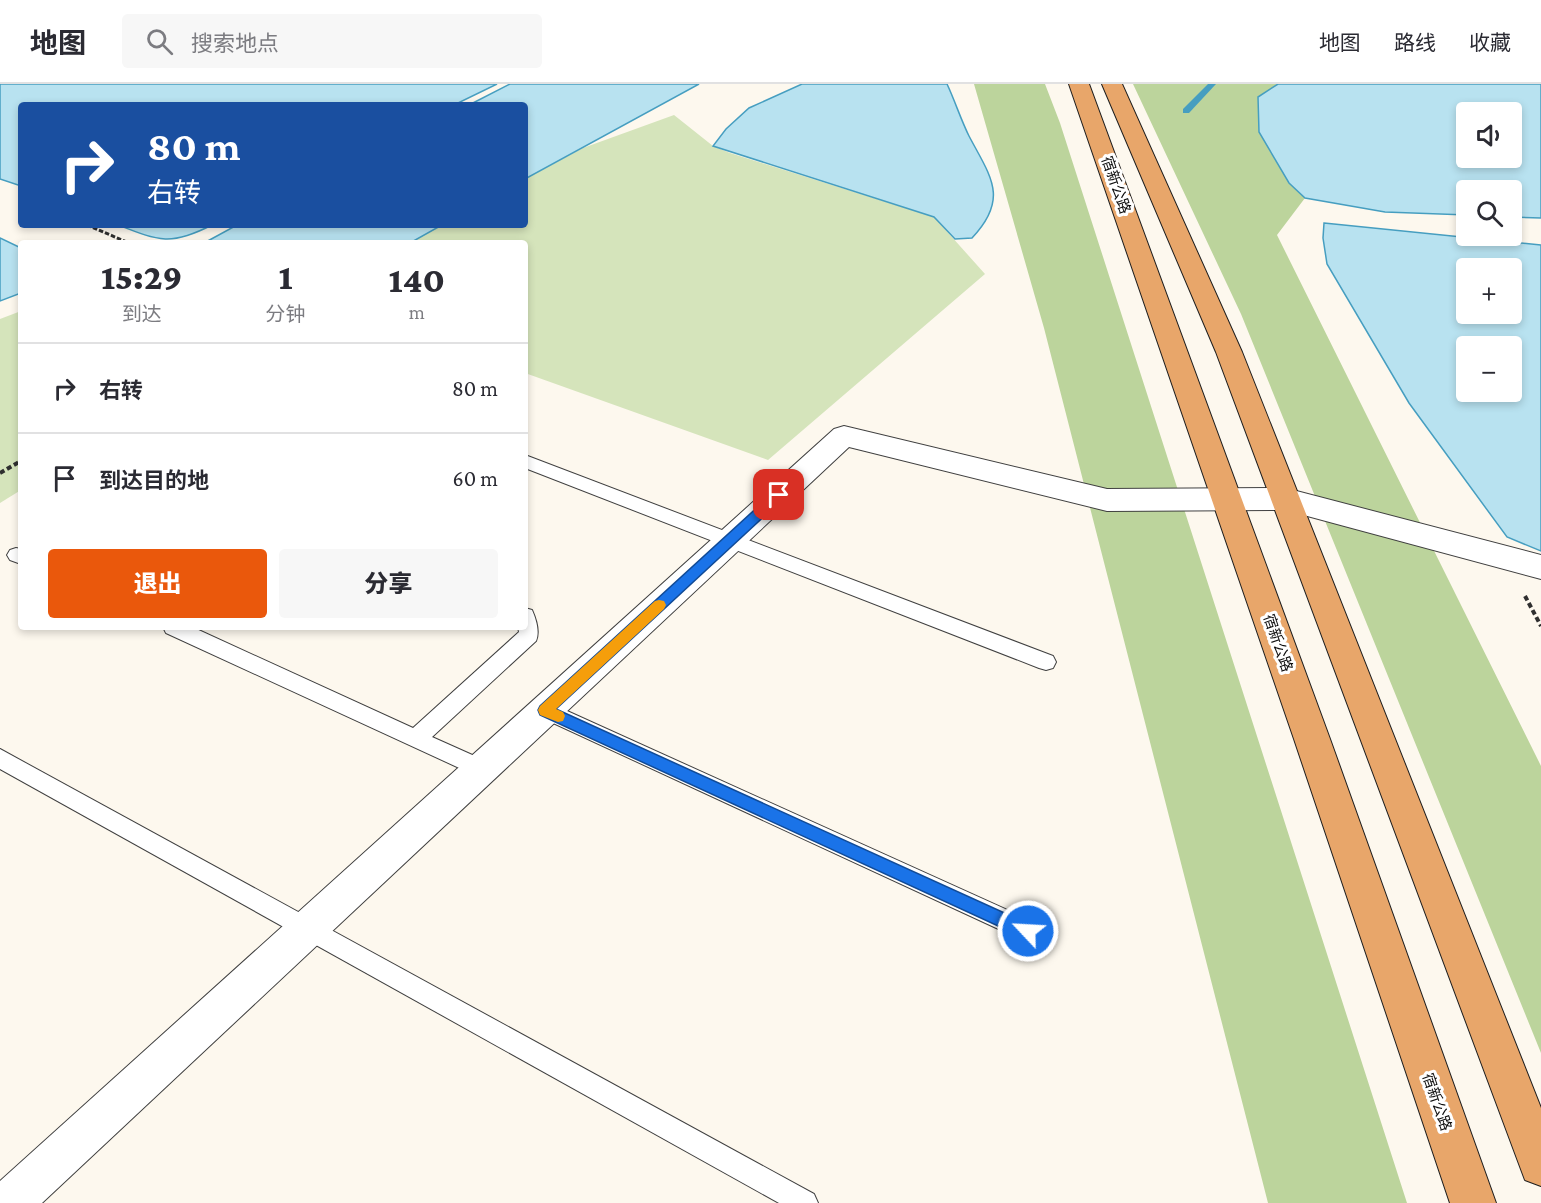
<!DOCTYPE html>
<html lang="zh">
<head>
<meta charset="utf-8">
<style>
  body { margin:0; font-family:"Crimson Pro","Noto Sans SC",serif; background:#f7f7f7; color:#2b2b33; height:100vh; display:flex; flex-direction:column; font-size:22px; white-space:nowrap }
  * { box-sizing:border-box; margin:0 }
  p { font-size:20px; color:#7c7c81 }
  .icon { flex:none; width:33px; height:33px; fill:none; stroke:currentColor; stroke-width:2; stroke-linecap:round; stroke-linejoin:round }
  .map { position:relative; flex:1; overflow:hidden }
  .side { position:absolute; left:18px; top:156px; width:510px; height:390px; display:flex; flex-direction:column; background:#fff; border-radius:6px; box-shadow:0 3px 9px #0003 }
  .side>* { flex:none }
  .hud { position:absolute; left:18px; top:18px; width:510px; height:126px; border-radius:6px; box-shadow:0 3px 9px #0003; background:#1a4fa0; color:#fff; overflow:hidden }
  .buttons { position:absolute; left:1456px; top:18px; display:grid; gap:12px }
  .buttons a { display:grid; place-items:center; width:66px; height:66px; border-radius:6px; background:#fff; box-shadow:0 3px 9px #0003; font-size:30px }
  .pin { position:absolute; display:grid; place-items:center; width:51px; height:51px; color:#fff; margin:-26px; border-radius:12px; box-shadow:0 3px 9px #0006 }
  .me { position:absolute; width:66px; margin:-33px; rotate:295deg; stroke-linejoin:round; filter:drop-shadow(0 0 4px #0008) }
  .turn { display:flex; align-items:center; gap:21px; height:126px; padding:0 30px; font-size:27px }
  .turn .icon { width:78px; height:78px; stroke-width:2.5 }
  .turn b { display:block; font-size:42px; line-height:51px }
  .eta { display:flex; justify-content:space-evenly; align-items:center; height:102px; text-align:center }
  .eta b { font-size:36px; font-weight:800; line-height:42px }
  .cta { display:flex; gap:12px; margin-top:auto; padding:12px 30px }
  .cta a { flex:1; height:69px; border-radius:6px; background:#ea580c; color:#fff; font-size:24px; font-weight:800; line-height:69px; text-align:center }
  .cta a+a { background:#f7f7f7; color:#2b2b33 }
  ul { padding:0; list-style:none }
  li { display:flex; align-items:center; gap:18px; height:90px; padding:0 30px; border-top:2px solid #e1e1e2 }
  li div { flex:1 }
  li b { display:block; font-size:22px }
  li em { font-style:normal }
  header { display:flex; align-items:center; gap:36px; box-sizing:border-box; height:84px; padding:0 30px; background:#fff; border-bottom:2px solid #e1e1e2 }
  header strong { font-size:28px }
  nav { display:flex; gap:33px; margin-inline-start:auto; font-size:21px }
  .search { width:420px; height:54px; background:#f7f7f7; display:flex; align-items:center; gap:15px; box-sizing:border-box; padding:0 21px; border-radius:6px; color:#7c7c81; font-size:22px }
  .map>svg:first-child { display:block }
  .green { fill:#d5e4bb }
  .forest { fill:#bcd49c }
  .water { fill:#b8e2f0; stroke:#469ec0; stroke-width:1.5; fill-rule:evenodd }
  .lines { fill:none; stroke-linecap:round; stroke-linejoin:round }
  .stream { fill:#469ec0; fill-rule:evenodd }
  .service-casing { stroke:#404040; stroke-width:2 }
  .minor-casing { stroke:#404040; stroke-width:2 }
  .trunk-casing { stroke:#1e1e1e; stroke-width:2 }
  .path-far1 { stroke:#2f2f2f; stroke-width:3; stroke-dasharray:4.5 2; stroke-linecap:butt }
  .path { stroke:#2f2f2f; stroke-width:4; stroke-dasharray:5 3; stroke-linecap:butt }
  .service { fill:#fff; fill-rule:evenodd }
  .minor { fill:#fff; fill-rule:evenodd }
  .trunk { fill:#e8a66a; fill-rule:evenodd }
  .route { fill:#1a73e8; stroke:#114b97; stroke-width:1.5 }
  .slow { fill:#f59e0b }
  .labels { text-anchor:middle; stroke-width:6; stroke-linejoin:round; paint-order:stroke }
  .street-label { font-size:15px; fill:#0d0d0d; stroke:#fff }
</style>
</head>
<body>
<header>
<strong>地图</strong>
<div class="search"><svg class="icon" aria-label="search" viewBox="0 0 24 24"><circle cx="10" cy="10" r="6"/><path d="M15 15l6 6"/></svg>搜索地点</div>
<nav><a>地图</a><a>路线</a><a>收藏</a></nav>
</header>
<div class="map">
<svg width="1541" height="1119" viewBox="0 0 1541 1119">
  <rect width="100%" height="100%" fill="#fdf8ee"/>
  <g class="green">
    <path d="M674 31 713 62 730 69 934 133 985 190 768 376 525 289V159H410L442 141H525V95L583 64Z"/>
    <path d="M21 227V406L0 419V235Z"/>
  </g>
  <g class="forest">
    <path d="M974 0H1045L1060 39 1407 1119H1268L1044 244Z"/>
    <path d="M1133 0H1278L1271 5 1289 99 1305 114 1277 151 1541 682V969L1241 230Z"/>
  </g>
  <g class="water">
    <path d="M0 0H497L454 21H21V102L0 95Z"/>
    <path d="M510 0H699L525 95V21H469Z"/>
    <path d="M802 0H947C955 17 961 36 969 52 990 92 1010 114 972 154L955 155 934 133 713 62 726 45 749 24Z"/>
    <path d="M1278 0H1541V134L1512 133V106H1467V131L1385 128 1305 114 1289 99 1259 48 1258 13ZM1512 28V74H1467V28Z"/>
    <path d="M1324 139 1541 161V467L1507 453 1409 319 1327 180 1323 154ZM1512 184V230H1467V184ZM1512 262V308H1467V262Z"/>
    <path d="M118 141H212C171 162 159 157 118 141Z"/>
    <path d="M237 141H442L410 159H204Z"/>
    <path d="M0 154 21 164V209L0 217Z"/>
  </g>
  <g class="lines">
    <path class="stream" d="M1208 0H1216L1189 29H1183V25Z"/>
    <g class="service-casing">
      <g id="service">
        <path d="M525 371 1053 572 1056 578 1053 584 1046 586 1039 584 525 384Z"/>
        <path d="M16 464 21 465V480L10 476 7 471 10 466Z"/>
        <path d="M525 524 532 526C536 535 540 548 536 557L432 653 488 678 492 685 488 692 481 694 166 549 163 543H192L413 644 519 548 518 543H525Z"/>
        <path d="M545 617 1036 839 1040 847 1036 855 1028 858 1020 855 538 632 535 626 538 620Z"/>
        <path d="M0 665 814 1110 818 1119H779L0 685Z"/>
      </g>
    </g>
    <g class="minor-casing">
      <path id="minor" d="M844 342 1107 405 1285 404 1541 471V495L1285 426 1107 427 849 363 42 1119H0V1097L834 345Z"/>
    </g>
    <g class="trunk-casing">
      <g id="trunk">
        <path d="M1069 0H1089L1330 655 1496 1119H1450L1294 655Z"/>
        <path d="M1102 0H1122L1242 268 1541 1024V1102L1525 1096 1519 1080 1216 268Z"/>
      </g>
    </g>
    <path class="path-far1" d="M87 141 129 159"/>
    <g class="path">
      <path d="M0 389 21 377"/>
      <path d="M1525 512 1541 542"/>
    </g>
    <use href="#service" class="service"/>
    <use href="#minor" class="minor"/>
    <use href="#trunk" class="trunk"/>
  </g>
  <path class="route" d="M779 407 785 411 783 415 556 625 1033 842 1036 847 1033 853 1028 855 1022 853 540 631 538 626 540 622 774 408Z"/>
  <path class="slow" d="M659 516 664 517 666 521 664 525 556 625 563 628 565 632 563 637 558 638 540 631 538 626 540 622 655 517Z"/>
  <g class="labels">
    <g class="street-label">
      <text transform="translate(1116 101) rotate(71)" y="5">宿新公路</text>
      <text transform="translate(1278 559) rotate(71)" y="5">宿新公路</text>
      <text transform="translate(1437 1018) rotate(71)" y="5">宿新公路</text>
    </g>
  </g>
</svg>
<div class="buttons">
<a><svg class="icon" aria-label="sound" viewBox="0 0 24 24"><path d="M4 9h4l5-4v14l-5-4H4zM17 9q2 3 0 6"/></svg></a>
<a><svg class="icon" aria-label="search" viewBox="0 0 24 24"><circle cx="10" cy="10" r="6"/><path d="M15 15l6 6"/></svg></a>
<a>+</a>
<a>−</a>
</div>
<div class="pin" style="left:779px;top:411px;background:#d93025"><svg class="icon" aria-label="arrive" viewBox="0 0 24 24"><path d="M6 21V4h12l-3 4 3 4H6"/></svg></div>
<svg class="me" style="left:1028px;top:847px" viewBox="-20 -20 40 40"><circle r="17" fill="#1a73e8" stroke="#fff" stroke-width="3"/><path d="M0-11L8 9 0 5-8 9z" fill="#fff"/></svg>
<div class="hud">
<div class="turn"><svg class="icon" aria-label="right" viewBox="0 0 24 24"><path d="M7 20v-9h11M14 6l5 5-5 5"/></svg><div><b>80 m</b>右转</div></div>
</div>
<section class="side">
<div class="eta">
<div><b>15:29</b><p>到达</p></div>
<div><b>1</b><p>分钟</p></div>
<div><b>140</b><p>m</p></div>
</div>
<ul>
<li><svg class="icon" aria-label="right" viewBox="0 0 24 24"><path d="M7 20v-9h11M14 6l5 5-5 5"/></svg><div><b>右转</b></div><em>80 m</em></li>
<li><svg class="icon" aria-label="arrive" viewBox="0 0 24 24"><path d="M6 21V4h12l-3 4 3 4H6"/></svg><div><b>到达目的地</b></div><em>60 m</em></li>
</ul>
<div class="cta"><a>退出</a><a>分享</a></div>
</section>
</div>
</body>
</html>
